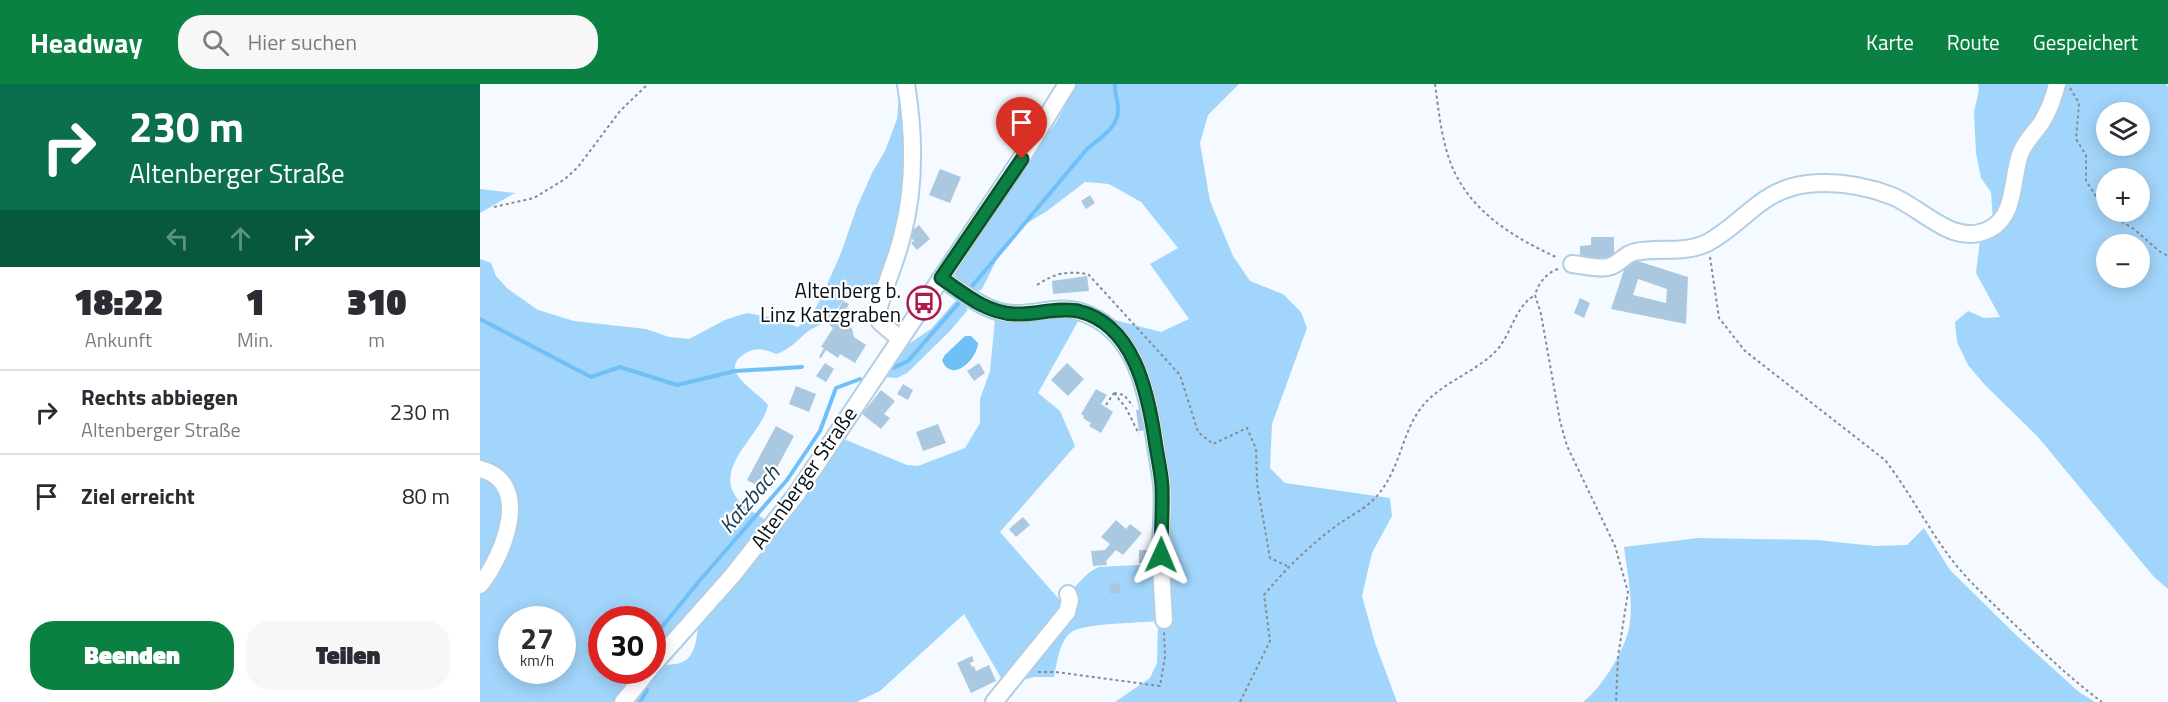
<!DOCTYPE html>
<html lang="de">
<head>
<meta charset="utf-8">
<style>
  body { margin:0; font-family:"Titillium Web",sans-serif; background:#f7f7f7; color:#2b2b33; height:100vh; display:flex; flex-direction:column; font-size:22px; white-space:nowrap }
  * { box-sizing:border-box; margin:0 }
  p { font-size:20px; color:#7c7c81 }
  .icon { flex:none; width:33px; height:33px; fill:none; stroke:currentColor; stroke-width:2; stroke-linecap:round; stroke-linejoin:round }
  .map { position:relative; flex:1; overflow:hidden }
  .details { display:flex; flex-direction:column; background:#fff; width:480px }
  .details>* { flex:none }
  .top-card { background:#0b6e4f; color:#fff; overflow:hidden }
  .buttons { position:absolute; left:1616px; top:18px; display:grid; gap:12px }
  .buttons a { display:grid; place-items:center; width:54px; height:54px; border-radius:50%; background:#fff; box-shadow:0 3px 15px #0003; font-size:30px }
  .speed { position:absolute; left:18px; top:522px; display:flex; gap:12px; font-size:30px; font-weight:700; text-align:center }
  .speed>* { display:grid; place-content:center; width:78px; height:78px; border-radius:50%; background:#fff; box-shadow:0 3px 15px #0003; line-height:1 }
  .speed small { font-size:15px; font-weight:400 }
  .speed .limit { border:9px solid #d22; background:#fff; color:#111 }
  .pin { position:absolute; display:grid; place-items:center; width:51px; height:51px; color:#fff; margin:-62px -26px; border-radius:50% 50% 50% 0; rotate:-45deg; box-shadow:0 0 6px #0007 }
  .pin .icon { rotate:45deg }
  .me { position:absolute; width:66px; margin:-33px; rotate:1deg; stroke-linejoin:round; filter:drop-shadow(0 0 4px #0008) }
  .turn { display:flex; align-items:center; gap:21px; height:126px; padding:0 30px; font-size:27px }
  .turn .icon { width:78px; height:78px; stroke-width:2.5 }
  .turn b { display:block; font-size:42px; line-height:51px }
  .lanes { display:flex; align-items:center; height:57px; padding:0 30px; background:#0003; justify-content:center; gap:30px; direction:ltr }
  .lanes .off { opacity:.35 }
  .eta { display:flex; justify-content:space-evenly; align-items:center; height:102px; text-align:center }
  .eta b { font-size:36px; font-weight:800; line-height:42px }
  .primary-button { display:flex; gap:12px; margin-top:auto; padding:12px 30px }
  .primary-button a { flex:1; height:69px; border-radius:24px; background:#0b8043; color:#fff; font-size:24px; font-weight:800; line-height:69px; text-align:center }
  .primary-button a+a { background:#f7f7f7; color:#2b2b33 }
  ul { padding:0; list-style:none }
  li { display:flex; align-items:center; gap:18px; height:84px; padding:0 30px; border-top:2px solid #e1e1e2 }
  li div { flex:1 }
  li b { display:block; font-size:22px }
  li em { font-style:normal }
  header { display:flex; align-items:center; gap:36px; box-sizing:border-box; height:84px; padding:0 30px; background:#0b8043; color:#fff }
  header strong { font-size:28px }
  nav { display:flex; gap:33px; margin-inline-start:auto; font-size:21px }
  .search { width:420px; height:54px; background:#f7f7f7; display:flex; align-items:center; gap:15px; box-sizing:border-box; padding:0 21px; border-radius:24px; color:#7c7c81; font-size:22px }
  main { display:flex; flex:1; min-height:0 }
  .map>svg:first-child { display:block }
  .green { fill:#a2d5fb; fill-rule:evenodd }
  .water { fill:#71bff7 }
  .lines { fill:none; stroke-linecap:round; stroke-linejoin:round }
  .stream { stroke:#71bff7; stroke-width:4 }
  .building { fill:#aac8df; fill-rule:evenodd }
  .minor-casing { stroke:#b1cee5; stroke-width:20 }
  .path { stroke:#858d93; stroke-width:2; stroke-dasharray:3 3; stroke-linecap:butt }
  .minor { stroke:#fff; stroke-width:16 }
  .route-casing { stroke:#07532c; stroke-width:15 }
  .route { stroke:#0b8043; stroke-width:10 }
  .labels { text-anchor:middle; stroke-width:4.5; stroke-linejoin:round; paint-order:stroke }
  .poi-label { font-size:21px; fill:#061017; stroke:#fff; text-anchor:end }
  .street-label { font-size:21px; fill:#061017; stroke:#fff }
  .water-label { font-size:22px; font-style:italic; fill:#1b3d54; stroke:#fff }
</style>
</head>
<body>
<header>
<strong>Headway</strong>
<div class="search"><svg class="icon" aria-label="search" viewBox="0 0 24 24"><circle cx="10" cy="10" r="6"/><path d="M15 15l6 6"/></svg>Hier suchen</div>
<nav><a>Karte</a><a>Route</a><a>Gespeichert</a></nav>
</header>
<main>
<section class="details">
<div class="top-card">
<div class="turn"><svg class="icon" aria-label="right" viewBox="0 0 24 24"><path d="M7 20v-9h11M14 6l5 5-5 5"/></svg><div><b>230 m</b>Altenberger Straße</div></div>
<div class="lanes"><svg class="icon off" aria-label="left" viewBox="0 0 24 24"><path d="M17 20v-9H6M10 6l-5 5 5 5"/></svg><svg class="icon off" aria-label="ahead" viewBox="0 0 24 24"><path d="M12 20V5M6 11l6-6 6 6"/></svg><svg class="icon" aria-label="right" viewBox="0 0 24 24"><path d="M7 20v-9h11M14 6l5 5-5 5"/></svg></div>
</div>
<div class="eta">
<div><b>18:22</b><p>Ankunft</p></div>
<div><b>1</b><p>Min.</p></div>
<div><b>310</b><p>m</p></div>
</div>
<ul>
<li><svg class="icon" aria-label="right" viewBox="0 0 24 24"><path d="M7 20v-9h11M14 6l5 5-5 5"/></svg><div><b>Rechts abbiegen</b><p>Altenberger Straße</p></div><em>230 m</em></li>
<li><svg class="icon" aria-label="arrive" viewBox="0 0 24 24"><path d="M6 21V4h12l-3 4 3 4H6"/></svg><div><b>Ziel erreicht</b></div><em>80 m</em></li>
</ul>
<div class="primary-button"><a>Beenden</a><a>Teilen</a></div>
</section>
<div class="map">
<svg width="1688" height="618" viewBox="0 0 1688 618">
  <rect width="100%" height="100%" fill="#f4faff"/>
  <g class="green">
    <path d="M420 0 425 20V117L399 202C365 199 365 222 343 239 338 242 332 244 327 248 316 258 311 264 297 270 286 266 277 262 266 269 235 287 278 307 288 321 282 352 229 384 260 418 267 425 278 431 287 437L173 573 172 536H122V586L161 587 136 618H0V175L11 179 16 192 28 205 58 226 94 237 166 245 189 253 209 255 245 236 267 229 289 233 318 243 332 231 343 210 361 169 377 123 392 89 405 67 417 35ZM32 536H82V586H32Z"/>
    <path d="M597 0H759L728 31 720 59 730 117 753 172 770 197 803 210 821 228 827 244 792 340 790 384 805 399 910 414 912 432 892 469 882 512 895 559 917 618H635L670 594 677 579 678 537C660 539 601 539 590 549 579 559 577 579 574 593H554L535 598C552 570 590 494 619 483L677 480 689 536 670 306 620 232 681 248 709 235 670 180 698 164 661 118 629 100 605 98 567 127 536 146 523 163 502 205 497 208C487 203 478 198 474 187L577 37Z"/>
    <path d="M1498 0H1571L1525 118 1513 138 1511 108 1501 94 1496 69 1494 28 1499 6Z"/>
    <path d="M1582 0H1686L1688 3V505L1674 493 1558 353 1505 301 1488 281 1477 258 1475 238 1488 227 1504 234 1520 233 1496 189 1500 156 1537 95ZM1626 28H1659V62H1626ZM1626 94H1659V128H1626ZM1626 160H1659V194H1626Z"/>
    <path d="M0 105 35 109 0 129Z"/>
    <path d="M479 213 488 218 487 227 469 248 427 289 417 294 405 293 427 261 451 245Z"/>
    <path d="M601 232 558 309 580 327 595 362 520 448 585 522 524 599 484 530 400 607 377 618H151C160 607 168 595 178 585 184 580 189 581 196 580 215 577 216 558 218 543 267 482 323 423 361 354L427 381 438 382 485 364 500 339V315L510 287 515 236Z"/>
    <path d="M1444 444 1470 486 1536 551 1599 608 1615 618H1103C1122 604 1148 562 1150 538 1153 514 1147 487 1144 463L1218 454 1337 456 1395 462 1427 461Z"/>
  </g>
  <path class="water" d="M485 252H491L498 259C497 276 471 300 462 276L465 271Z"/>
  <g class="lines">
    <g class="stream">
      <path d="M488 207 607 65C621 53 639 43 638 24 638 16 634 9 635 0"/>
      <path d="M0 235 111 293 140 283 197 301 255 287 322 283"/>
      <path d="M413 284 428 277 484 213"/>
      <path d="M172 555 221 495 307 396 340 347 356 304 380 295"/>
      <path d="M160 618 167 606"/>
    </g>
  </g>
  <g class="building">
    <path d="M460 85 481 93 470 119 449 111Z"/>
    <path d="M610 111 615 119 606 125 601 117Z"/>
    <path d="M439 141 450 155 437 166 431 159 434 157 428 150Z"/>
    <path d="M1111 153H1134V175L1100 176V162L1111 161Z"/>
    <path d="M1148 174 1208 193 1206 240 1131 225ZM1158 195 1187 205 1186 219 1153 211Z"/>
    <path d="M607 192 609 207 573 210 572 197Z"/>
    <path d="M1100 214 1110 219 1104 234 1094 229Z"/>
    <path d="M363 217 369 220 359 238 364 237 371 241 374 253 386 261 375 279 360 270 358 274 346 266 341 274 339 273 344 264 341 263 353 244 349 241Z"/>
    <path d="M345 279 354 285 346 298 336 292Z"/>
    <path d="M499 279 505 289 494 297 487 287Z"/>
    <path d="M587 279 604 295 588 312 571 296Z"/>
    <path d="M423 300 433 306 428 316 417 310Z"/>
    <path d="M316 302 336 310 329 328 309 320Z"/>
    <path d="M616 305 627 311 621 320 633 328 621 349 609 342 611 339 603 334 604 332 601 330Z"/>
    <path d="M401 306 415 317 404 330 410 334 401 345 382 330Z"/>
    <path d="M663 325 666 346 659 347 656 326Z"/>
    <path d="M458 340 466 359 443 367 436 348Z"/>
    <path d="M296 342 314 352 294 389 288 386 278 402 267 396Z"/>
    <path d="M543 433 550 441 536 453 529 445Z"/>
    <path d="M636 436 646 445 650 440 662 449 643 471 636 466 626 477 627 481 613 482 611 467 625 466 630 460 621 453Z"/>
    <rect x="659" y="466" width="9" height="13"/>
    <path d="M640 499V509L630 510 629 500Z"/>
    <path d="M492 572 494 577 490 579 492 583 494 582 496 587 509 581 516 597 491 609 477 579Z"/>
  </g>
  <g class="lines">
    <g class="minor-casing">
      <g id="minor">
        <path d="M1092 180C1103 181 1117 185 1128 183 1139 181 1144 170 1155 168 1179 163 1204 170 1227 159 1265 139 1279 106 1327 100 1355 97 1386 102 1412 112 1444 125 1474 164 1510 145 1537 131 1531 92 1541 68 1546 56 1555 48 1562 38 1569 26 1574 13 1577 0"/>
        <path d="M461 194C483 208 506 229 533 230 556 231 578 221 601 228 655 245 667 306 675 355 677 370 680 385 682 400 684 422 681 446 681 468 681 491 683 514 684 536"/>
        <path d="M420 255 400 238 398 227C404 202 416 178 422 152 435 104 434 49 426 0"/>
        <path d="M0 385C54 398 23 473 0 501"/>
        <path d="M172 582 252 492 316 411 541 75 587 0"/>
        <path d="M143 618 169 586"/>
        <path d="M514 618 587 528 590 516 588 510"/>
      </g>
    </g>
    <g class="path">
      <path d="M955 0C959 29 962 64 976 91 997 132 1037 155 1078 174"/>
      <path d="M1590 4 1599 19 1596 55 1606 71V97L1626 127"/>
      <path d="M14 123 54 114 85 95 98 83 140 27 168 0"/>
      <path d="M1626 128 1654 145 1679 167 1688 172"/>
      <path d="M1230 173 1239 234 1265 267 1405 376C1429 407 1446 441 1469 472 1486 495 1508 515 1529 535 1559 564 1588 593 1622 618"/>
      <path d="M1078 185C1066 189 1058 200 1055 211L1061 230 1080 337 1087 362 1135 462 1148 508 1138 573 1136 618"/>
      <path d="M557 201C575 189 586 187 608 190L700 291 718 348 733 360 767 344 776 365 777 400 790 474 807 482"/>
      <path d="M634 309 646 324 659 350"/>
      <path d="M634 309 644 311 653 322"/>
      <path d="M626 321 634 309"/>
      <path d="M558 588H576L680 602 685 573 684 548"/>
      <path d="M760 618 790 557 784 511C806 484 831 460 860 439 872 431 886 424 896 413 921 385 921 350 941 324 959 300 992 290 1014 269 1032 252 1033 224 1055 211"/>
    </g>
    <use href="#minor" class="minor"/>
  </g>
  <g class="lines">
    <g class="route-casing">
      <path id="route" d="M542 75 461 194C483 209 506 229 534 230 556 231 576 223 598 227 654 240 668 309 675 356 677 371 681 387 682 402 683 424 681 448 681 471"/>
    </g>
    <use href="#route" class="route"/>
  </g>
  <defs>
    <g id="bus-ring" transform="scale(1.725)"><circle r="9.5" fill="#fff" stroke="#ae1b4a" stroke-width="1.5"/><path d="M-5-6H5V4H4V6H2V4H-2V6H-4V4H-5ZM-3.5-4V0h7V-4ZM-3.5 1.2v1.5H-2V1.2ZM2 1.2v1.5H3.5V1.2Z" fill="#ae1b4a"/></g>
  </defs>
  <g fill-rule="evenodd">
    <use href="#bus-ring" x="444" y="219"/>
  </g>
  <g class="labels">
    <g class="poi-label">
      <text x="421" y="214">Altenberg b.<tspan x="421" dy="24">Linz Katzgraben</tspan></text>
    </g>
    <g class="street-label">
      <text transform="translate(324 394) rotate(-55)" y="7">Altenberger Straße</text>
    </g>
    <g class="water-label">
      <text transform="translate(269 415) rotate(-50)" y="8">Katzbach</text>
    </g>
  </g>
</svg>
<div class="buttons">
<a><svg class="icon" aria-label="layers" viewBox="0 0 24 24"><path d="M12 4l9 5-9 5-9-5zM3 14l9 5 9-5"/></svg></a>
<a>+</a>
<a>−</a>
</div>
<div class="speed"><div>27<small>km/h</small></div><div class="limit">30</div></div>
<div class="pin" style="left:542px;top:75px;background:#d93025"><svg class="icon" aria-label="arrive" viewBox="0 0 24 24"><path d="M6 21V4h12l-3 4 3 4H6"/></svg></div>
<svg class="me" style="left:681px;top:471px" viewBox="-20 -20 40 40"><path d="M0-17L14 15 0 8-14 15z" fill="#0b8043" stroke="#fff" stroke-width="4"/></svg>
</div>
</main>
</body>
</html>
